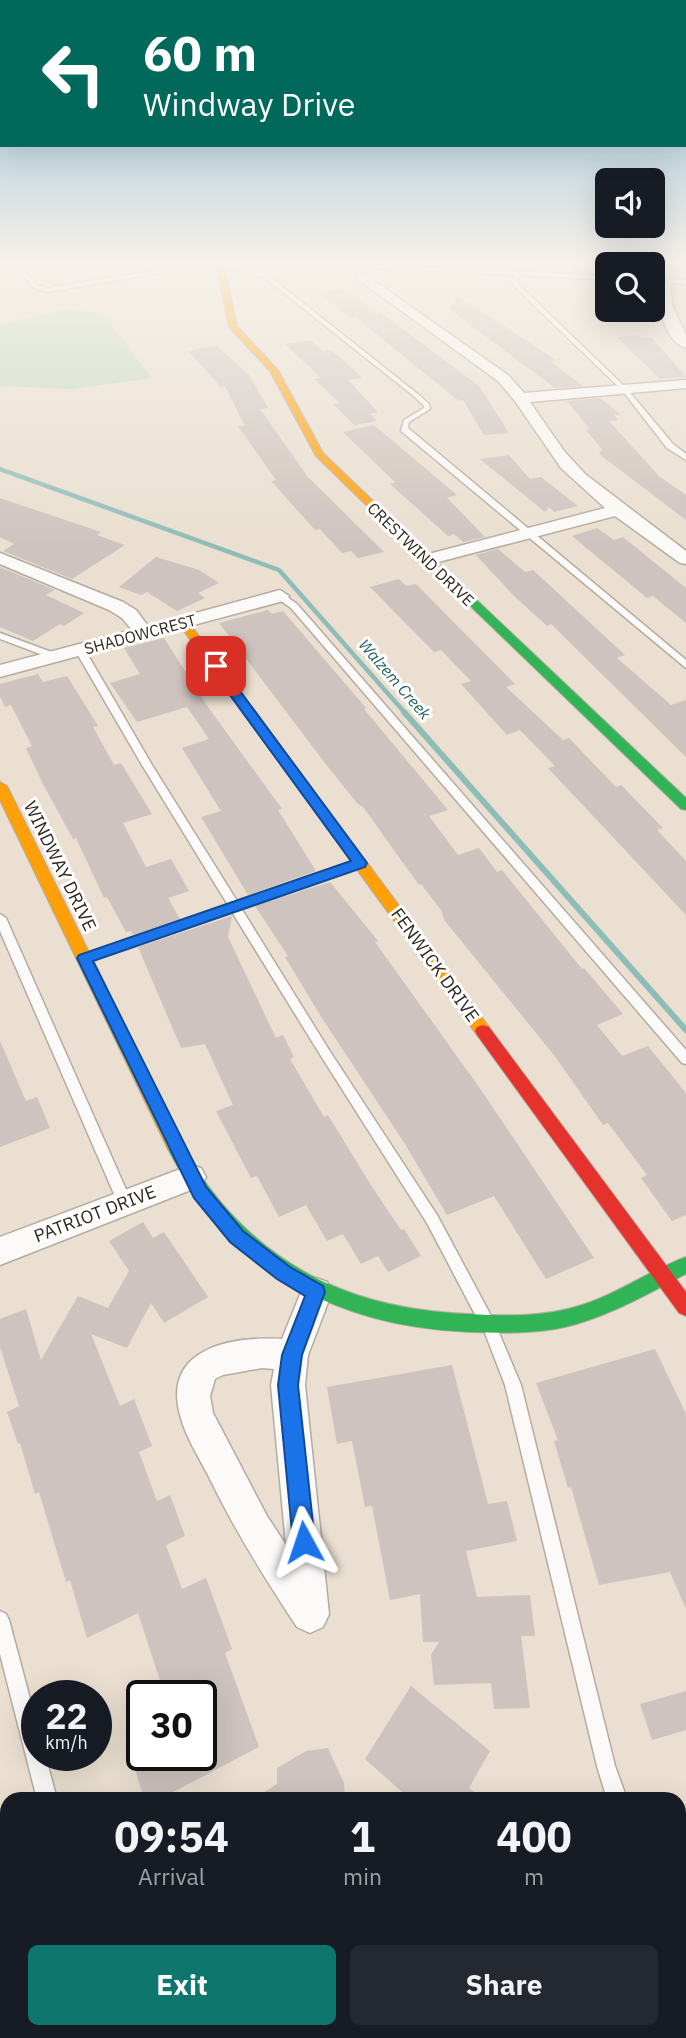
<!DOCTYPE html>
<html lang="en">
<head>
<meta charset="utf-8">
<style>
  body { margin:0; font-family:"IBM Plex Sans",sans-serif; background:#242831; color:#f1f3f6; height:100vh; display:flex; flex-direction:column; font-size:26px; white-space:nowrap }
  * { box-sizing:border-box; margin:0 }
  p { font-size:23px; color:#9ea1a6 }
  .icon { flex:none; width:38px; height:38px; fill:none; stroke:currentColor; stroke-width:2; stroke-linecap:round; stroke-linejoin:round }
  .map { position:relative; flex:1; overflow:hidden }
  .drawer { position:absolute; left:0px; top:1792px; width:686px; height:247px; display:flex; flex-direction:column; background:#171b24; border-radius:21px 21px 0 0; box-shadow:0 7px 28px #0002 }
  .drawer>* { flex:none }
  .banner { position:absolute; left:0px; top:0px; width:686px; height:147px; box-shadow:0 7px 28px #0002; background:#00695c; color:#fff; overflow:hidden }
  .buttons { position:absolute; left:595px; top:168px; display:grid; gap:14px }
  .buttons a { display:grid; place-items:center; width:70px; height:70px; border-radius:10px; background:#171b24; box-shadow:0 7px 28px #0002; font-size:35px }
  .speed { position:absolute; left:21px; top:1680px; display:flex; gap:14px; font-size:35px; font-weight:700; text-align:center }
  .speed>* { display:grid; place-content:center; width:91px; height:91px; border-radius:50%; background:#171b24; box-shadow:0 7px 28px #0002; line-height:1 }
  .speed small { font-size:18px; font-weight:400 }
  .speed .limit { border:4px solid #111; border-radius:10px; background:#fff; color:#111 }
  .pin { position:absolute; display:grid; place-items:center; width:60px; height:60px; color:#fff; margin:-30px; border-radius:14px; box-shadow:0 4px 10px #0006 }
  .me { position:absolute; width:77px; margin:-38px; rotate:355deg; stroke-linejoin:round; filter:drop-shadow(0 0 5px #0008) }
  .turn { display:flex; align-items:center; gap:24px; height:147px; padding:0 28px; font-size:32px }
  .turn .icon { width:91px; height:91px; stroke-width:2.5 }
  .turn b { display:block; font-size:49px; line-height:60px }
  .eta { display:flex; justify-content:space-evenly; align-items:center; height:119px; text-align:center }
  .eta b { font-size:42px; font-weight:700; line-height:49px }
  .primary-button { display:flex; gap:14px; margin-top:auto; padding:14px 28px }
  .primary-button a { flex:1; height:80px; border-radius:10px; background:#0f766e; color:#fff; font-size:28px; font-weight:700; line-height:80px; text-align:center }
  .primary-button a+a { background:#242831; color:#f1f3f6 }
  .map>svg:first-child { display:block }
  .green { fill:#c1d9c3 }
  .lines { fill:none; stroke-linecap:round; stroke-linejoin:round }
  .stream-far1 { stroke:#8ebdb8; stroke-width:4.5 }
  .stream { stroke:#8ebdb8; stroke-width:6 }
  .building { fill:#cec3be }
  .lane-casing { stroke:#b4aca1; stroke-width:3 }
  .street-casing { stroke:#b4aca1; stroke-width:3 }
  .fast-casing { stroke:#b4aca1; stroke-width:2 }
  .slow-casing { stroke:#b4aca1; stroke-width:2 }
  .jam-casing { stroke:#b4aca1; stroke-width:2 }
  .lane { fill:#fcfaf8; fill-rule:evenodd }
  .street { fill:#fcfaf8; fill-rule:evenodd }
  .fast { fill:#30b455; fill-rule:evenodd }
  .slow { fill:#ff9f0a; fill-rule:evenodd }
  .jam { fill:#e5322d; fill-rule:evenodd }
  .route { fill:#1a73e8; stroke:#114b97; stroke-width:2 }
  .labels { text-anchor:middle; stroke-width:6; stroke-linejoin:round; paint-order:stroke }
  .far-street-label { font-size:16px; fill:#30281f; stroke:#fff }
  .far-water-label { font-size:16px; font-style:italic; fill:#235f60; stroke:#fff }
  .street-label { font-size:18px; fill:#30281f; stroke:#fff }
</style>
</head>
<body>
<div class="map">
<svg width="686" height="2038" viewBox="0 0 686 2038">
  <rect width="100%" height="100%" fill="#eadfd0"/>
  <path class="green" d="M66 309 102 313 152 378 73 389 0 386V325Z"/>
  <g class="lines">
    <path class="stream-far1" d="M0 469 279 570 406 714"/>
    <path class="stream" d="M404 712 686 1030"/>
  </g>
  <g class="building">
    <path d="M344 289 375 313 380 312 479 386 509 433 484 435 463 400 459 401 355 317 351 318 319 293Z"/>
    <path d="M458 296 556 360 550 361 583 386 555 388 449 309Z"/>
    <path d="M639 335 642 338 651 337 686 377 660 379 617 337Z"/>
    <path d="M310 340 323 351 330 350 340 357 362 378 348 380 378 412 370 414 377 421 354 425 333 404 340 403 314 379 321 378 285 344Z"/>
    <path d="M217 346 249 375 268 408 260 409 308 477 384 552 358 558 351 551 342 553 320 529 315 530 271 481 276 480 238 426H245L225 386 221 387 188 351Z"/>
    <path d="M600 398 621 415H614L618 420 609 421 659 476 686 495V520L599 454 602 449 586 430 590 429 567 401Z"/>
    <path d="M374 425 457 495 447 498 485 537 463 542 454 534 448 536 390 484 395 482 343 432Z"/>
    <path d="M509 455 530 479 541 477 578 506 554 512 549 507 545 512 480 459Z"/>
    <path d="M0 498 101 532 97 535 125 545 72 579 3 551 14 544 0 537Z"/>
    <path d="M597 528 614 540 623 537 686 588V623L653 596 647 598 572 536Z"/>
    <path d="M498 549 525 572 533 570 625 655 617 658 671 705 686 700V757L551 624 547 626 513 595 476 555Z"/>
    <path d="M156 557 199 570 219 583 198 593 205 598 177 611 147 592 141 595 119 587Z"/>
    <path d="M0 567 55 590 46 595 84 613 64 626 60 624 33 641 0 627Z"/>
    <path d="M399 579 406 586 416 584 515 684 506 687 563 740 569 738 616 787 621 785 663 828 657 830 686 861V915L548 768 555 766 520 730 507 735 461 684 471 681 441 650 434 652 370 587Z"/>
    <path d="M268 610 272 614 283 611 366 708 364 709 448 810 429 816 458 855 479 848 497 872 502 870 582 969 584 968 623 1014 597 1025 622 1056 648 1046 686 1093V1215L672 1221 641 1178 647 1175 608 1123 603 1125 554 1055 445 921 441 910 421 884 419 885 363 807 357 803 325 763 219 623Z"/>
    <path d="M164 638 208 707 282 809 278 810 316 871 248 895 201 817 221 811 182 748 209 739 187 707 137 722 110 683 140 674 124 648Z"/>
    <path d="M38 674 43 682 67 676 98 726 93 727 114 765 121 763 152 814 123 823 146 867 171 859 189 891 168 898 180 919 133 935 131 931 126 932 107 897 104 898 76 838 73 839 43 784 26 748 32 746 11 705 5 707 0 696V684Z"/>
    <path d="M330 882 378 941 375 942 479 1087 594 1258 546 1279 494 1196 447 1215 405 1144 320 1015 285 957 288 956 286 953 255 906Z"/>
    <path d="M232 916 228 937 276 1038 283 1035 294 1057 290 1059 324 1117 328 1115 372 1187 401 1230 404 1229 421 1256 388 1272 378 1256 361 1264 343 1234 327 1241 306 1205 279 1217 257 1176 251 1178 216 1111 233 1105 205 1044 181 1048 138 947Z"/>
    <path d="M0 1041 26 1101 37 1097 50 1128 0 1147Z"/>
    <path d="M143 1222 153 1238 164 1232 208 1297 164 1323 151 1303 127 1348 91 1334 120 1406 134 1399 152 1446 139 1452 157 1501 170 1495 185 1536 166 1545 182 1589 206 1578 232 1649 225 1653 259 1747 160 1799H144L131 1755H201V1696H165L138 1613 87 1638 70 1580 66 1582 39 1492 35 1494 20 1443 18 1444 7 1412 19 1406 0 1347V1319L26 1309 41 1360 78 1296 108 1308 129 1271 109 1241Z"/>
    <path d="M655 1349 686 1414V1609L670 1572 599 1585 571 1487 568 1488 554 1441 558 1440 536 1383Z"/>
    <path d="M452 1365 488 1504 507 1501 517 1541 466 1551 477 1597 530 1595 535 1636H521L530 1708 494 1709 491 1683 434 1685 431 1655 439 1642H423L420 1594 390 1600 372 1506 365 1507 352 1441 337 1444 327 1387Z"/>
    <path d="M411 1686 490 1751 469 1788 483 1799H410L365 1759Z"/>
    <path d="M686 1691V1730L652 1740 640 1704Z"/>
    <path d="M328 1748 344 1783 345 1799H253L277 1784V1768L306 1751Z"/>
  </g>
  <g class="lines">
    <g class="lane-casing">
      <g id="lane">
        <path d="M10 261H16L38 286 48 288 216 261 223 262 48 292 34 288Z"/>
        <path d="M270 261H304L607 276V280L523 275 517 280 520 286 626 388 673 444 686 454V460L667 448 622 390 516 288 511 280 516 275 273 263Z"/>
        <path d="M221 264 243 266 269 276 419 395 429 404 430 409 409 422 408 428 686 660V668L401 431 404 420 424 408V406L415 397 265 278 242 270 219 267Z"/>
        <path d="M653 278 686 280V284L653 282Z"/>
        <path d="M277 594H283L297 604 686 1050V1064L682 1063 291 608 277 598Z"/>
        <path d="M0 633 57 654 59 656 57 658H51L0 639Z"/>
        <path d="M80 647 85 650 152 765 237 901 356 860 360 859 365 863 364 866 241 908 329 1050 437 1215 489 1312 491 1317 489 1322 484 1324 479 1322 427 1223 321 1056 232 912 90 961H82L80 958 82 955 228 905 142 765 75 650Z"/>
        <path d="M0 914 6 918 132 1203 130 1207 125 1209 120 1207 118 1203 0 931Z"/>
        <path d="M492 1326 497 1328 521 1385 615 1766 627 1799H607L597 1766 505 1385 485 1333 487 1328Z"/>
        <path d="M0 1611 6 1614 9 1620 37 1725V1755H45L57 1799H37L0 1654Z"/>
        <path d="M679 2015 686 2017V2038H671L670 2032H679Z"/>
        <path d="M95 2032H115L116 2038H94Z"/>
      </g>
    </g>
    <g class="street-casing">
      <g id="street">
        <path d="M656 261H668L672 305 686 335V348C658 339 656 285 656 261Z"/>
        <path d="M363 273 508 375 524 393 686 380V388L530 402 564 451 585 474 686 551V564L680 563 615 516 427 565 421 564 418 560 421 556 605 508 561 468 515 401 498 381 359 280 357 277Z"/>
        <path d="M0 553 123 602 136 610 148 626 280 590 289 596 287 600 0 677V665L132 630 122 618 109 610 0 564Z"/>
        <path d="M191 1165 201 1168 206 1177 201 1186 0 1265V1237Z"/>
        <path d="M316 1278 327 1282 332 1292 308 1355 305 1385 329 1614 323 1627 310 1633 297 1627C266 1580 237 1534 212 1483 202 1462 186 1439 180 1415 162 1348 231 1336 282 1339L305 1282ZM262 1368 274 1369 271 1385 286 1545 267 1516 213 1413 210 1396 215 1379 223 1375Z"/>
      </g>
    </g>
    <g class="fast-casing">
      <g id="fast">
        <path d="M439 572H447L686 798V810L681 809 439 576Z"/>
        <path d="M175 1138 181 1140C190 1155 198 1172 208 1186 274 1274 362 1310 469 1314 504 1316 541 1317 575 1307 615 1296 648 1271 686 1257V1274C647 1294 608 1317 565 1327 534 1334 501 1333 470 1332 334 1327 228 1268 166 1145L169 1140Z"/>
      </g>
    </g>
    <g class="slow-casing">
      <g id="slow">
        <path d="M215 261H223L237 326 278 370 323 453 447 572V576H439L316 456 270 371 229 327Z"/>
        <path d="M183 619 187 620 489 1027 491 1031 489 1035H477L179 624V620Z"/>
        <path d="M0 782 7 786 184 1145 181 1150 175 1152 169 1150 166 1145 0 800Z"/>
      </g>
    </g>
    <g class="jam-casing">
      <path id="jam" d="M483 1025 489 1027 686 1292V1316L679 1313 477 1035 475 1031 477 1027Z"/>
    </g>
    <use href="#lane" class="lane"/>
    <use href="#street" class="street"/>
    <use href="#fast" class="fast"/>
    <use href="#slow" class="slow"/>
    <use href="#jam" class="jam"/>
  </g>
  <linearGradient id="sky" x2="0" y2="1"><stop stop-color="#84b8d5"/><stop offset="0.48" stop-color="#f6f1ea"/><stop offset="1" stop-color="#f6f1ea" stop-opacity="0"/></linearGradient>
  <rect width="686" height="546" fill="url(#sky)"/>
  <path class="route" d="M211 664H220L367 863 365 867 93 961 206 1187 243 1231 290 1267 323 1286 325 1292 302 1355 298 1385 315 1542 311 1550 304 1553 296 1550 293 1542 278 1385 282 1355 305 1296 277 1279 230 1242 194 1198 77 958 79 955 351 861 211 669Z"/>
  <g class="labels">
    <g class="far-street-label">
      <text transform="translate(421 554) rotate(44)" y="6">CRESTWIND DRIVE</text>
      <text transform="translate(140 634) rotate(-15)" y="6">SHADOWCREST</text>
    </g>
    <g class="far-water-label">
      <text transform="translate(395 679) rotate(49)" y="6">Walzem Creek</text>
    </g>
    <g class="street-label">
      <text transform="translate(60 866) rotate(64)" y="6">WINDWAY DRIVE</text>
      <text transform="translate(435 965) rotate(54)" y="6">FENWICK DRIVE</text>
      <text transform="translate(95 1214) rotate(-21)" y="6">PATRIOT DRIVE</text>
    </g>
  </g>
</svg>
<div class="buttons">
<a><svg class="icon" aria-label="sound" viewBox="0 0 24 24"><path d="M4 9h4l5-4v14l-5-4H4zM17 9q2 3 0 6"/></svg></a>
<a><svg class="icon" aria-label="search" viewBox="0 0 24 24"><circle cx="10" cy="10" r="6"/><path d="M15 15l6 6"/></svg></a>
</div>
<div class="speed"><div>22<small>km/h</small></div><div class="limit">30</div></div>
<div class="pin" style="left:216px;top:666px;background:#d93025"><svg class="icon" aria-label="arrive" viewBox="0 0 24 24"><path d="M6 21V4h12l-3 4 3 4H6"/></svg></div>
<svg class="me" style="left:304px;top:1542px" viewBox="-20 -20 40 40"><path d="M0-17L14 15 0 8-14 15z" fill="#1a73e8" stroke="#fff" stroke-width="4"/></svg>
<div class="banner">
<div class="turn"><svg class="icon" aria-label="left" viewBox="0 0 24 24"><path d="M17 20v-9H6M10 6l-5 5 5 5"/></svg><div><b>60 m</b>Windway Drive</div></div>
</div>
<section class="drawer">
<div class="eta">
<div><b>09:54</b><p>Arrival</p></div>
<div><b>1</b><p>min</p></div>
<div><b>400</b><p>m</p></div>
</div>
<div class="primary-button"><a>Exit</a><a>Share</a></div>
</section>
</div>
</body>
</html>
